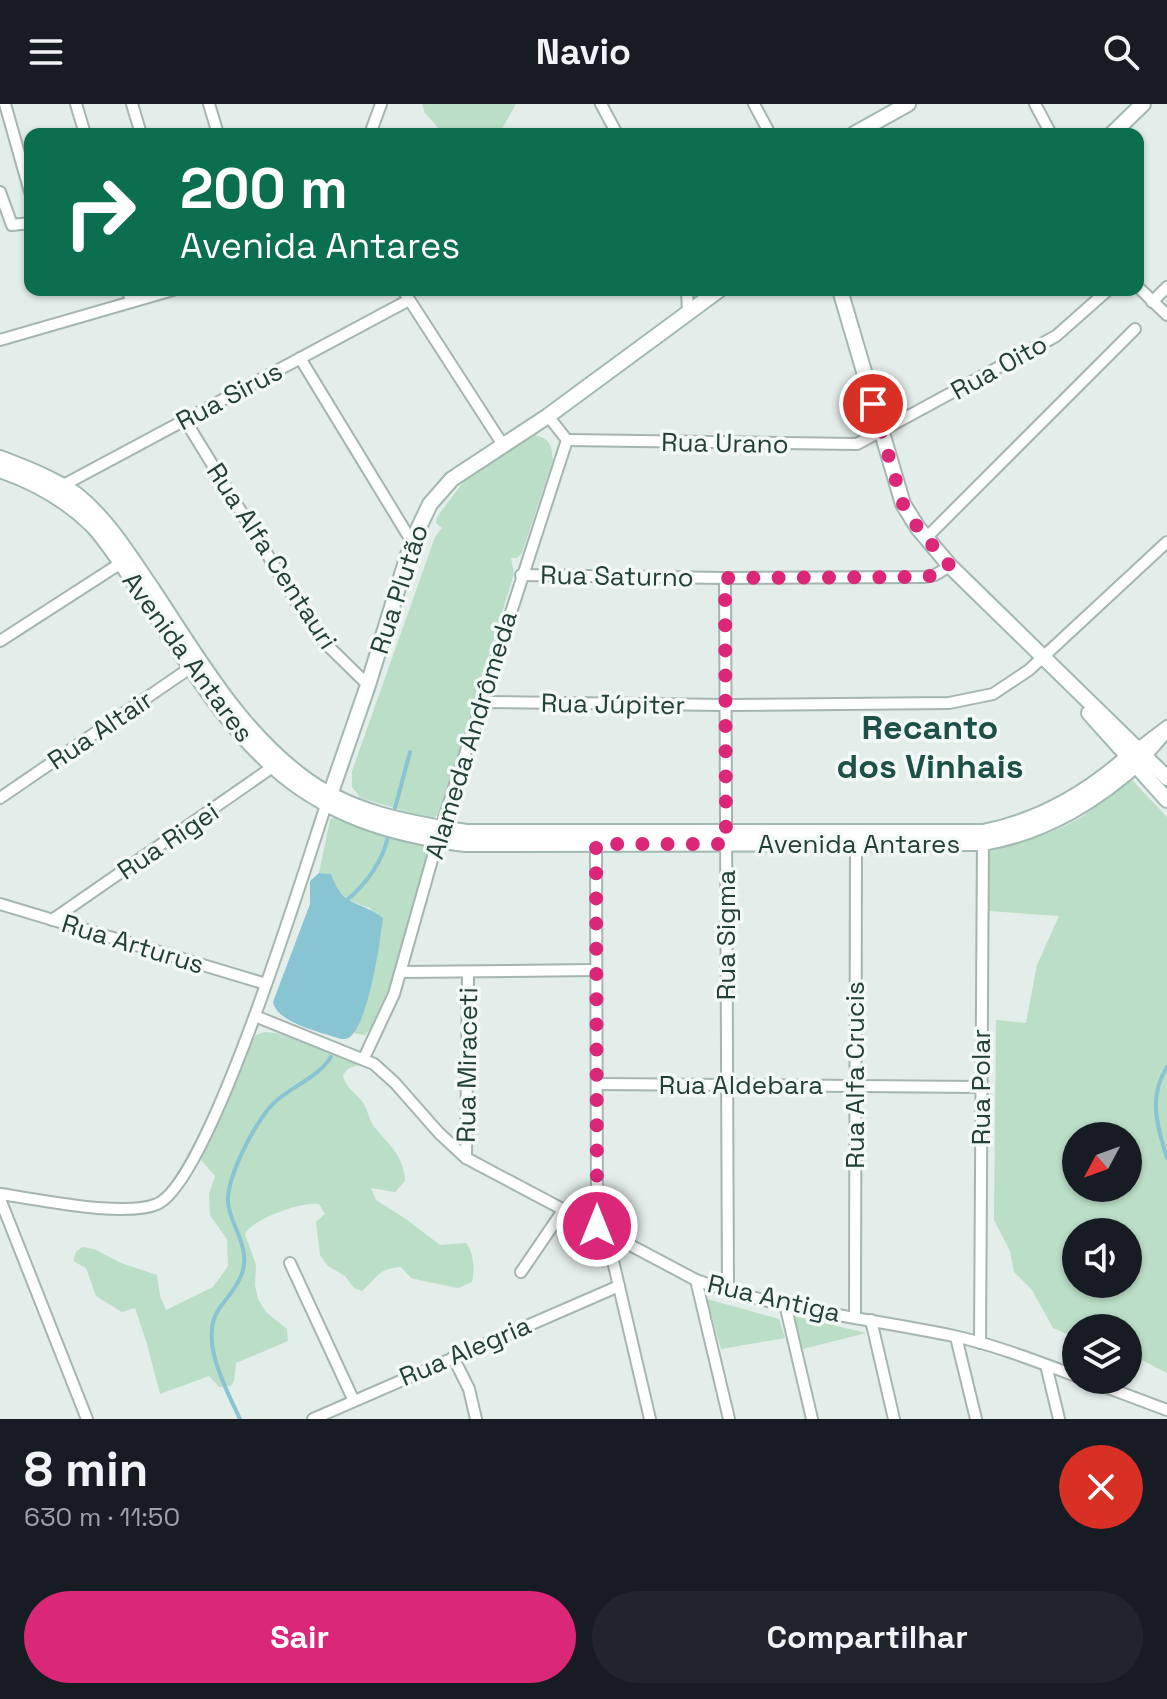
<!DOCTYPE html>
<html lang="pt">
<head>
<meta charset="utf-8">
<style>
  body { margin:0; font-family:"Space Grotesk",sans-serif; background:#20242c; color:#f1f3f6; height:100vh; display:flex; flex-direction:column; font-size:30px; white-space:nowrap }
  * { box-sizing:border-box; margin:0 }
  p { font-size:26px; color:#9ea1a6 }
  .icon { flex:none; width:44px; height:44px; fill:none; stroke:currentColor; stroke-width:2; stroke-linecap:round; stroke-linejoin:round }
  .map { position:relative; height:1315px; overflow:hidden }
  .panel { display:flex; flex-direction:column; background:#171b24; flex:1 }
  .panel>* { flex:none }
  .hud { position:absolute; left:24px; top:24px; width:1120px; height:168px; border-radius:16px; box-shadow:0 2px 6px #0004; background:#0b6e4f; color:#fff; overflow:hidden }
  .needle { width:52px; rotate:229deg }
  .fabs { position:absolute; left:1062px; top:1018px; display:grid; gap:16px }
  .fabs a { display:grid; place-items:center; width:80px; height:80px; border-radius:50%; background:#171b24; box-shadow:0 2px 6px #0004; font-size:40px }
  .pin { position:absolute; display:grid; place-items:center; width:68px; height:68px; color:#fff; margin:-34px; border:4px solid #fff; border-radius:50%; box-shadow:0 2px 8px #0007 }
  .me { position:absolute; width:88px; margin:-44px; rotate:0deg; stroke-linejoin:round; filter:drop-shadow(0 0 6px #0008) }
  .turn { display:flex; align-items:center; gap:28px; height:168px; padding:0 24px; font-size:36px }
  .turn .icon { width:104px; height:104px; stroke-width:2.5 }
  .turn b { display:block; font-size:56px; line-height:68px }
  .round { display:grid; place-items:center; flex:none; width:84px; height:84px; border-radius:42px; background:#20242c }
  .summary { display:flex; align-items:center; justify-content:space-between; height:136px; padding:0 24px }
  h1 { font-size:48px; font-weight:600; line-height:60px }
  .button { display:flex; gap:16px; margin-top:auto; padding:16px 24px }
  .button a { flex:1; height:92px; border-radius:48px; background:#db2777; color:#fff; font-size:32px; font-weight:600; line-height:92px; text-align:center }
  .button a+a { background:#20242c; color:#f1f3f6 }
  header { display:flex; justify-content:space-between; align-items:center; height:104px; padding:0 24px; background:#171b24; font-size:36px; font-weight:600 }
  .map>svg:first-child { display:block }
  .green { fill:#bbdec6; fill-rule:evenodd }
  .water { fill:#89c4d3 }
  .lines { fill:none; stroke-linecap:round; stroke-linejoin:round }
  .stream { stroke:#89c4d3; stroke-width:4 }
  .street-casing { stroke:#a5b5b0; stroke-width:14 }
  .secondary-casing { stroke:#a1b9b2; stroke-width:18 }
  .street { stroke:#fff; stroke-width:10 }
  .secondary { stroke:#fff; stroke-width:14 }
  .route { stroke:#db2777; stroke-width:14; stroke-dasharray:0 25.2 }
  .labels { text-anchor:middle; stroke-width:7; stroke-linejoin:round; paint-order:stroke }
  .street-label { font-size:26px; fill:#223f38; stroke:#f3f9f6 }
  .district-label { font-size:34px; font-weight:bold; fill:#1d5147; stroke:#f3f9f6 }
</style>
</head>
<body>
<header><svg class="icon" aria-label="menu" viewBox="0 0 24 24"><path d="M4 6h16M4 12h16M4 18h16"/></svg>Navio<svg class="icon" aria-label="search" viewBox="0 0 24 24"><circle cx="10" cy="10" r="6"/><path d="M15 15l6 6"/></svg></header>
<div class="map">
<svg width="1167" height="1315" viewBox="0 0 1167 1315">
  <rect width="100%" height="100%" fill="#e3ede9"/>
  <g class="green">
    <path d="M422 0H516L499 30H444L425 9Z"/>
    <path d="M531 331C548 332 552 340 553 356L522 449 517 454H511L514 470 439 711 431 715 361 694 352 683V667L435 433 442 424 436 419 437 413 464 377Z"/>
    <path d="M1128 676 1133 677 1167 713V1269L1128 1249V1224H1076V1234L1053 1224 1032 1186 1014 1168 1010 1147 994 1116 996 916 1026 919 1037 861 1059 812 989 807 988 744C1021 738 1055 730 1083 712 1099 701 1111 685 1128 676ZM1076 1032H1128V1084H1076ZM1076 1128H1128V1180H1076Z"/>
    <path d="M334 712 423 739 430 750 397 867 370 925 365 931 354 929 373 871 382 826 370 804C348 797 339 792 331 770L319 769 330 716Z"/>
    <path d="M265 928 276 929 354 956 358 961 348 965 343 971C345 983 352 986 361 996 368 1004 368 1015 375 1024 390 1042 404 1052 405 1077L395 1088 371 1084 376 1096 406 1115 440 1141 466 1139C474 1149 475 1166 472 1178L458 1184 428 1178 411 1174 401 1163C377 1165 378 1173 362 1187L354 1184 345 1172 328 1162 320 1151 316 1118 325 1110 319 1100C302 1097 252 1115 245 1130L256 1161 255 1181 258 1195 266 1208 287 1225 288 1237 236 1259 234 1277 231 1282 219 1283 209 1272 160 1290 147 1240 135 1204 122 1208 96 1192 86 1164 73 1157 76 1148 82 1143 94 1145 121 1159 157 1171 160 1192 166 1206 213 1183 228 1162 227 1135 210 1111 209 1090 215 1072 201 1056 252 938 256 931Z"/>
    <path d="M707 1195 779 1215 785 1234 721 1245Z"/>
    <path d="M794 1212 866 1229 803 1245Z"/>
  </g>
  <path class="water" d="M319 769 331 770C344 805 358 795 383 814 380 840 369 913 352 931 348 935 347 935 341 935 321 928 277 919 273 898L310 800V777Z"/>
  <g class="lines">
    <g class="stream">
      <path d="M395 704 410 648"/>
      <path d="M346 797C367 779 382 759 388 733"/>
      <path d="M1167 963C1148 993 1157 1022 1167 1054"/>
      <path d="M240 1315C227 1287 198 1235 219 1205 230 1189 247 1173 244 1151 243 1133 229 1116 228 1098 227 1073 251 1028 266 1008 282 985 316 977 331 953"/>
    </g>
    <g class="street-casing">
      <g id="street">
        <path d="M5 0 30 88"/>
        <path d="M76 0 85 30"/>
        <path d="M132 0 141 30"/>
        <path d="M209 0 218 30"/>
        <path d="M601 0 617 30"/>
        <path d="M754 0 770 30"/>
        <path d="M1035 0 1051 30"/>
        <path d="M370 30 381 0"/>
        <path d="M0 88 12 121 30 119"/>
        <path d="M1138 183 1167 211"/>
        <path d="M128 186 131 198"/>
        <path d="M403 186 503 341"/>
        <path d="M687 186 688 208"/>
        <path d="M1152 198 1167 183"/>
        <path d="M0 236 173 186"/>
        <path d="M300 254 412 438"/>
        <path d="M185 316 302 507 322 536 368 581"/>
        <path d="M567 336 857 340 1056 232 1108 186"/>
        <path d="M58 384 409 196"/>
        <path d="M926 434 1135 225"/>
        <path d="M521 471 725 474 925 473 935 471 950 462"/>
        <path d="M725 474 728 1188"/>
        <path d="M0 537 121 459"/>
        <path d="M481 598 726 601 949 599 993 590 1029 566 1167 438"/>
        <path d="M1138 644 1167 622"/>
        <path d="M1146 652 1167 628"/>
        <path d="M0 694 193 562"/>
        <path d="M596 736 597 1122"/>
        <path d="M0 800 266 880"/>
        <path d="M52 816 277 660"/>
        <path d="M401 868 596 866"/>
        <path d="M255 912 374 960 395 979 439 1029 466 1054 696 1176C778 1206 868 1214 954 1232 995 1241 1036 1257 1076 1272"/>
        <path d="M364 954 394 890 441 724 567 336 548 312"/>
        <path d="M597 980 981 983"/>
        <path d="M466 1054 468 868"/>
        <path d="M0 1090C37 1095 125 1114 157 1100 209 1079 304 767 326 701"/>
        <path d="M0 1095 87 1315"/>
        <path d="M606 1127 650 1315"/>
        <path d="M290 1159 353 1295"/>
        <path d="M521 1168 564 1105"/>
        <path d="M696 1176 729 1315"/>
        <path d="M785 1200 812 1315"/>
        <path d="M855 1212 856 734"/>
        <path d="M871 1216 894 1315"/>
        <path d="M956 1233 976 1315"/>
        <path d="M980 1239 983 733"/>
        <path d="M453 1253 469 1285 476 1315"/>
        <path d="M1046 1261 1059 1315"/>
        <path d="M1087 1276 1167 1306"/>
        <path d="M313 1315 619 1182"/>
      </g>
    </g>
    <g class="secondary-casing">
      <g id="secondary">
        <path d="M854 30 908 0"/>
        <path d="M1112 30 1143 0"/>
        <path d="M840 186 903 400 918 424 950 462 1167 674"/>
        <path d="M0 354C26 364 55 375 77 391 109 417 130 453 153 486 196 551 237 623 300 671 347 708 408 719 466 728H983C1044 716 1093 685 1138 644"/>
        <path d="M0 366C35 378 68 397 94 423 119 452 138 486 160 518 247 650 298 719 465 740L983 739C1047 728 1098 696 1146 652"/>
        <path d="M1089 609 1167 696"/>
        <path d="M328 697 368 581 412 438 430 400 452 375 548 312 719 186"/>
      </g>
    </g>
    <use href="#street" class="street"/>
    <use href="#secondary" class="secondary"/>
  </g>
  <g class="lines">
    <path class="route" d="M597 1122 596 740H726L725 474 925 473 935 471 950 462 918 424 903 400 873 300"/>
  </g>
  <g class="labels">
    <g class="street-label">
      <text transform="translate(999 263) rotate(-29)" y="9">Rua Oito</text>
      <text transform="translate(229 292) rotate(-28)" y="9">Rua Sirus</text>
      <text transform="translate(725 339) rotate(1)" y="9">Rua Urano</text>
      <text transform="translate(272 452) rotate(57)" y="9">Rua Alfa Centauri</text>
      <text transform="translate(617 472) rotate(1)" y="9">Rua Saturno</text>
      <text transform="translate(399 485) rotate(-72)" y="9">Rua Plutão</text>
      <text transform="translate(188 553) rotate(54)" y="9">Avenida Antares</text>
      <text transform="translate(613 600) rotate(1)" y="9">Rua Júpiter</text>
      <text transform="translate(100 626) rotate(-34)" y="9">Rua Altair</text>
      <text transform="translate(471 631) rotate(-73)" y="9">Alameda Andrômeda</text>
      <text transform="translate(168 737) rotate(-34)" y="9">Rua Rigei</text>
      <text x="859" y="749">Avenida Antares</text>
      <text transform="translate(726 831) rotate(-90)" y="9">Rua Sigma</text>
      <text transform="translate(133 840) rotate(17)" y="9">Rua Arturus</text>
      <text transform="translate(467 961) rotate(-89)" y="9">Rua Miraceti</text>
      <text transform="translate(855 971) rotate(-90)" y="9">Rua Alfa Crucis</text>
      <text x="741" y="990">Rua Aldebara</text>
      <text transform="translate(981 983) rotate(-90)" y="9">Rua Polar</text>
      <text transform="translate(774 1194) rotate(13)" y="9">Rua Antiga</text>
      <text transform="translate(465 1247) rotate(-23)" y="9">Rua Alegria</text>
    </g>
    <g class="district-label">
      <text x="930" y="635">Recanto<tspan x="930" dy="39">dos Vinhais</tspan></text>
    </g>
  </g>
</svg>
<div class="fabs">
<a><svg class="needle" viewBox="-14 -14 28 28"><path d="M0-13l5 13h-10z" fill="#e53935"/><path d="M0 13l5-13h-10z" fill="#9ea1a6"/></svg></a>
<a><svg class="icon" aria-label="sound" viewBox="0 0 24 24"><path d="M4 9h4l5-4v14l-5-4H4zM17 9q2 3 0 6"/></svg></a>
<a><svg class="icon" aria-label="layers" viewBox="0 0 24 24"><path d="M12 4l9 5-9 5-9-5zM3 14l9 5 9-5"/></svg></a>
</div>
<div class="pin" style="left:873px;top:300px;background:#d93025"><svg class="icon" aria-label="arrive" viewBox="0 0 24 24"><path d="M6 21V4h12l-3 4 3 4H6"/></svg></div>
<svg class="me" style="left:597px;top:1122px" viewBox="-20 -20 40 40"><circle r="17" fill="#db2777" stroke="#fff" stroke-width="3"/><path d="M0-11L8 9 0 5-8 9z" fill="#fff"/></svg>
<div class="hud">
<div class="turn"><svg class="icon" aria-label="right" viewBox="0 0 24 24"><path d="M7 20v-9h11M14 6l5 5-5 5"/></svg><div><b>200 m</b>Avenida Antares</div></div>
</div>
</div>
<section class="panel">
<div class="summary"><div><h1>8 min</h1><p>630 m · 11:50</p></div><a class="round" style="background:#d93025;color:#fff"><svg class="icon" aria-label="close" viewBox="0 0 24 24"><path d="M6 6l12 12M18 6L6 18"/></svg></a></div>
<div class="button"><a>Sair</a><a>Compartilhar</a></div>
</section>
</body>
</html>
